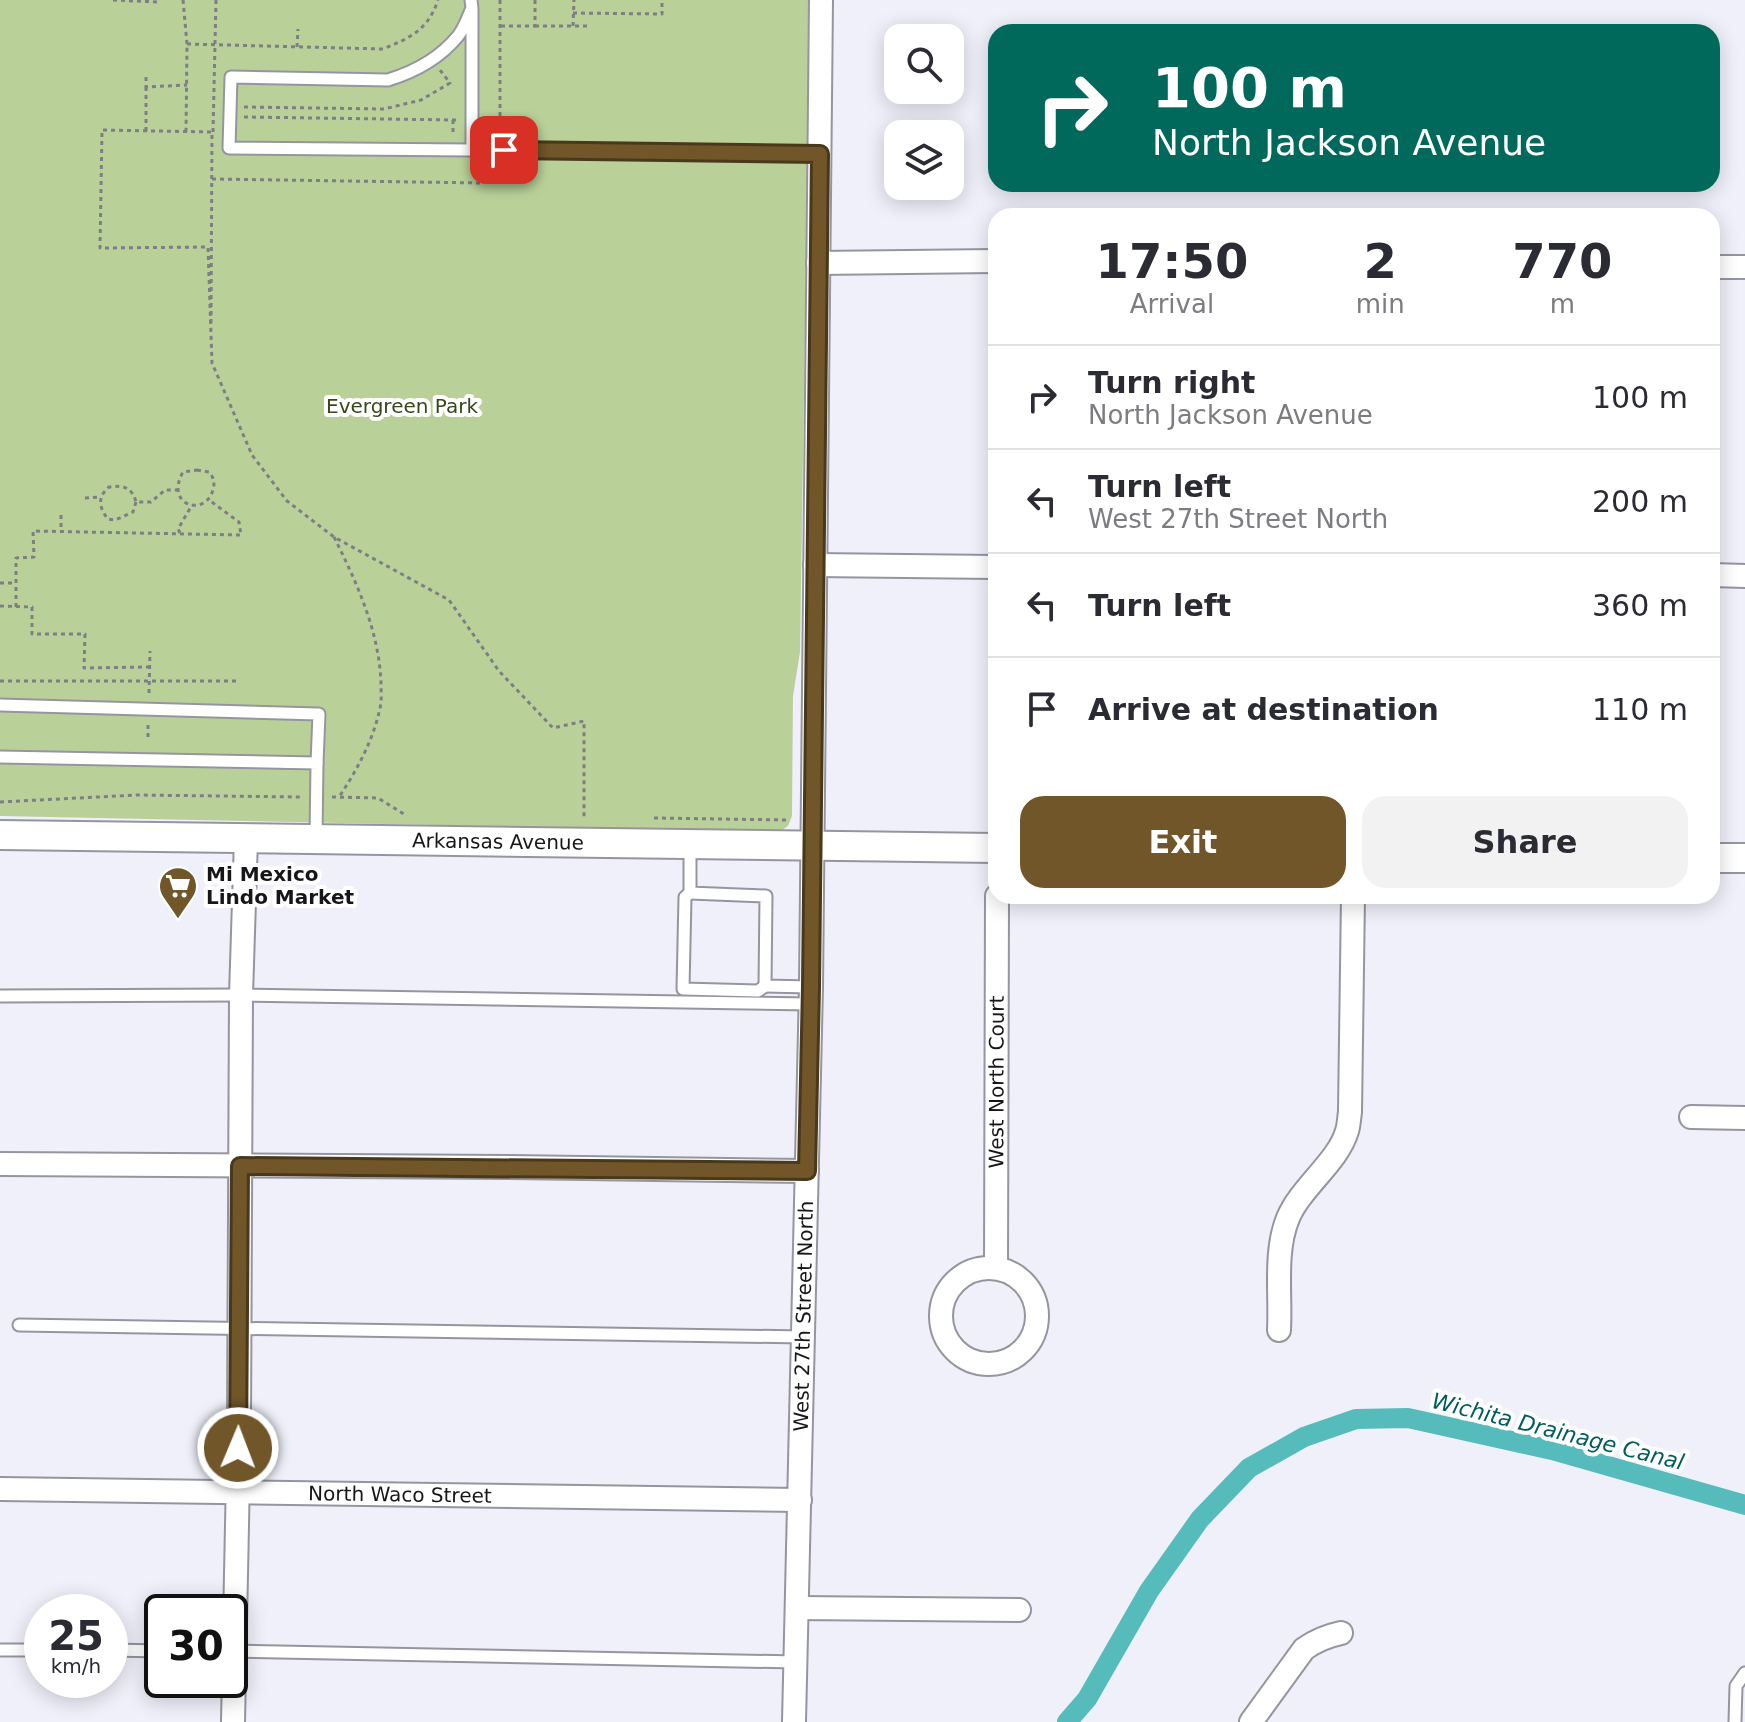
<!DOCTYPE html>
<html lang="en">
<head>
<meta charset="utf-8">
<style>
  body { margin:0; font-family:"DejaVu Sans",sans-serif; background:#f2f2f3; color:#2b2b33; height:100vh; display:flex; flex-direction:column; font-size:30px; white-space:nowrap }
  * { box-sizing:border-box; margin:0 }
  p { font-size:26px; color:#7c7c81 }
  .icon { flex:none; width:44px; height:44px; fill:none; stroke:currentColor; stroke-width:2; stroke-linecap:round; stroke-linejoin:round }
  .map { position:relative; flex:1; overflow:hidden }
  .details { position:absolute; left:988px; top:208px; width:732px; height:696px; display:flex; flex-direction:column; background:#fff; border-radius:24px; box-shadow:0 4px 20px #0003 }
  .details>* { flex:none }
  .banner { position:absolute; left:988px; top:24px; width:732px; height:168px; border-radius:24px; box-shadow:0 4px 20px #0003; background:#00695c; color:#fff; overflow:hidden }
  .buttons { position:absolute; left:884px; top:24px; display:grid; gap:16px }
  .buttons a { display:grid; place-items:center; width:80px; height:80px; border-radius:16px; background:#fff; box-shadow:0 4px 20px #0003; font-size:40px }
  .speed { position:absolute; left:24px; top:1594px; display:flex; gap:16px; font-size:40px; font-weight:700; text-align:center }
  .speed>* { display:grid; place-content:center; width:104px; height:104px; border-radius:50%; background:#fff; box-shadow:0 4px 20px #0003; line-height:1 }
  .speed small { font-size:20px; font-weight:400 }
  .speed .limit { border:4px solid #111; border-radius:12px; background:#fff; color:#111 }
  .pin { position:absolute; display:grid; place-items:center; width:68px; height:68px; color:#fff; margin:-34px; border-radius:16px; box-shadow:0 4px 12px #0006 }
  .me { position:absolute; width:88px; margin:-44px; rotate:1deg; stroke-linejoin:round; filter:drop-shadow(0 0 6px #0008) }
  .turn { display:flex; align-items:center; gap:28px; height:168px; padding:0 32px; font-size:36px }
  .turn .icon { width:104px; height:104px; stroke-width:2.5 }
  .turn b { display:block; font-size:56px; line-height:68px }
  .eta { display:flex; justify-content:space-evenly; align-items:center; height:136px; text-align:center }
  .eta b { font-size:48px; font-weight:700; line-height:56px }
  .action { display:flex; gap:16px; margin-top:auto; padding:16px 32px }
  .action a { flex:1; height:92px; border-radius:24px; background:#705628; color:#fff; font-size:32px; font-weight:700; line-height:92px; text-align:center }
  .action a+a { background:#f2f2f3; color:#2b2b33 }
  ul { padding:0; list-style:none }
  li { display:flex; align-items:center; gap:24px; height:104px; padding:0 32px; border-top:2px solid #e1e1e2 }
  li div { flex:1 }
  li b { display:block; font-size:30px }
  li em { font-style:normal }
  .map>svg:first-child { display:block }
  .green { fill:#b9d199 }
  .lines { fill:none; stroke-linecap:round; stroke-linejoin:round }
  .canal { stroke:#56bbbb; stroke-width:20 }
  .service-casing { stroke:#95959f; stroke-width:15 }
  .minor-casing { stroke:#95959f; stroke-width:26 }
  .tertiary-casing { stroke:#95959f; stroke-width:32 }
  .path { stroke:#7e7e85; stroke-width:3; stroke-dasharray:4 4; stroke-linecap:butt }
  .service { stroke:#fff; stroke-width:11 }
  .minor { stroke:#fff; stroke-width:22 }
  .tertiary { stroke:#fff; stroke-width:28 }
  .route-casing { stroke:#49381a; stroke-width:20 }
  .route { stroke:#705628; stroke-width:14 }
  .labels { text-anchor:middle; stroke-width:8; stroke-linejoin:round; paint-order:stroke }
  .park-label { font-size:20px; fill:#364818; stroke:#fff }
  .street-label { font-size:20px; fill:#161619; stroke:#fff }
  .poi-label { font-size:20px; font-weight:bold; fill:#161619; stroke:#fff; text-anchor:start }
  .water-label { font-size:22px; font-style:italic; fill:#005d5e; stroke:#fff }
</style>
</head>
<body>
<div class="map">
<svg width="1745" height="1722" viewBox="0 0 1745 1722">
  <rect width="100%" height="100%" fill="#f0f0fb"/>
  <path class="green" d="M0 0H810L800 652 793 696 792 816 788 826 779 832 0 816Z"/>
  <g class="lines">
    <path class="canal" d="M1067 1722 1087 1699 1149 1591 1200 1519 1249 1468 1304 1437 1356 1419 1408 1418 1552 1450 1745 1505"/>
    <g class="service-casing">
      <g id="service">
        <path d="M471 0 472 8V150L229 148 231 77 388 80C414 72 440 58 458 36 464 29 468 17 472 8"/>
        <path d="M472 150 820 154"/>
        <path d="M0 705 319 714 317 763"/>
        <path d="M0 757 317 763 316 837"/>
        <path d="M690 845V893L766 896 765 986 811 987"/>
        <path d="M690 893 685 897 683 989 758 991 765 986"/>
        <path d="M0 996 241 995 811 1004"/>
        <path d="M19 1325 803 1337"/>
        <path d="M0 1650H42"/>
        <path d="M110 1650 162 1651"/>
        <path d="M231 1651 795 1662"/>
        <path d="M1735 1722 1736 1686 1745 1673"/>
      </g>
    </g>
    <g class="minor-casing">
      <g id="minor">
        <path d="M818 263 996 261"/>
        <path d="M1712 267H1745"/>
        <path d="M815 565 996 567"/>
        <path d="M1712 575 1745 576"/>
        <path d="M1691 1117 1745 1118"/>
        <path d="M0 1164 510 1167 807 1171"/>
        <path id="s1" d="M996 1268 997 896"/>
        <circle cx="989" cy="1316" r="48"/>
        <path d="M1279 1330C1281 1294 1274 1252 1288 1218 1301 1187 1338 1162 1347 1131 1349 1125 1349 1118 1350 1112L1353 896"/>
        <path id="s2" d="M0 1489 800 1500"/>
        <path d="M797 1608 1019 1610"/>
        <path d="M233 1722 239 1426 241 995 246 839"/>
        <path id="s3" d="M794 1722 811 987 821 0"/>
        <path d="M1251 1722 1304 1649C1315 1641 1327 1636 1341 1633"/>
      </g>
    </g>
    <g class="tertiary-casing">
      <g id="tertiary">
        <path id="s4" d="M0 835 996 848"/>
        <path d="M1712 858H1745"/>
      </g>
    </g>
    <g class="path">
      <path d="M113 0 158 2V0"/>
      <path d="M183 0 187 44 186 132"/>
      <path d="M573 13 662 14V0"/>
      <path d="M501 26H535V0"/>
      <path d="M535 26H591"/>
      <path d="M573 26 574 0"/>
      <path d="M187 44 383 49C410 38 428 30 438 0"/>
      <path d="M297 47 298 29"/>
      <path d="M146 77V87L187 85"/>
      <path d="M146 87V131"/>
      <path d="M244 107 384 109 421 100 450 83 440 70"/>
      <path d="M244 117 456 120"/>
      <path d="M453 120V136"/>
      <path d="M488 120H500V0"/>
      <path d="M213 132 216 0"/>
      <path d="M212 179 483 183V165"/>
      <path d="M211 323 212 132 102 130 100 248 208 247 212 363 252 455 287 501 334 537 449 600 499 671 553 728 584 721V818"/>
      <path d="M197 470 209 472C214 478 215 482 213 490 205 518 164 505 183 472Z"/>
      <path d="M85 498 100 497"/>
      <path d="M136 502 133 512 115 520 108 519C99 508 97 497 109 487 123 485 132 487 136 502H151L165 490H177"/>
      <path d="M61 515V531"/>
      <path d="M180 533 178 529 192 505"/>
      <path d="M334 537C357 583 379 631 381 683 381 691 382 700 380 708 373 741 357 770 339 797"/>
      <path d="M0 583H16V558L34 557 33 531 241 535 239 522 209 500"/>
      <path d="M0 606 32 607V634H85L84 668 150 667"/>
      <path d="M16 607V583"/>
      <path d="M0 681H239"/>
      <path d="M149 693 150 651"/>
      <path d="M148 737V725"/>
      <path d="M332 797 378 798 407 816"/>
      <path d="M0 802 137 795 300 797"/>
      <path d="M654 818 787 820"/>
    </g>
    <use href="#service" class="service"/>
    <use href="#minor" class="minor"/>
    <use href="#tertiary" class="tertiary"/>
  </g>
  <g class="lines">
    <g class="route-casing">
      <path id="route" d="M238 1448 240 1166 807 1171 811 987 820 154 504 150"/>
    </g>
    <use href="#route" class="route"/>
  </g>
  <defs>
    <g id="supermarket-pin" transform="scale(2)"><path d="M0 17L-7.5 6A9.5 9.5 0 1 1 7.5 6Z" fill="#705628" stroke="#fff"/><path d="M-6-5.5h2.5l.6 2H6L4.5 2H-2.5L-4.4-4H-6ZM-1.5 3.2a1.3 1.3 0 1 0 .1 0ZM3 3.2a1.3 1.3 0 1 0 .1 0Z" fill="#fff"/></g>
  </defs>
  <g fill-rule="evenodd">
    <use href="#supermarket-pin" x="178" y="886"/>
  </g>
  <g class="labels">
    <g class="park-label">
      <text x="402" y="413">Evergreen Park</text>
    </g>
    <g class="street-label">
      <text dy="7" stroke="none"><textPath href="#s4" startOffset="498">Arkansas Avenue</textPath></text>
      <text dy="7" stroke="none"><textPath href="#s1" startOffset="186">West North Court</textPath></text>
      <text dy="7" stroke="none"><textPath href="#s3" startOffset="406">West 27th Street North</textPath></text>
      <text dy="7" stroke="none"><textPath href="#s2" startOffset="400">North Waco Street</textPath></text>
    </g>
    <g class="poi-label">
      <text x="206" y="881">Mi Mexico<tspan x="206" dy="23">Lindo Market</tspan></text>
    </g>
    <g class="water-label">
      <text transform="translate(1558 1431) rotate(14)" y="8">Wichita Drainage Canal</text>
    </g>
  </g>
</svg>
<div class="buttons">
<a><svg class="icon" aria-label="search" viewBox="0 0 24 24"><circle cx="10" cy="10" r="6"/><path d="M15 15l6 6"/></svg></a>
<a><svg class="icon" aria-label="layers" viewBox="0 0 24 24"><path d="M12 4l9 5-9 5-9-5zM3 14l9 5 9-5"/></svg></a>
</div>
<div class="speed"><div>25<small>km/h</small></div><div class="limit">30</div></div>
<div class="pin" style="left:504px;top:150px;background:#d93025"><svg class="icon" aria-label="arrive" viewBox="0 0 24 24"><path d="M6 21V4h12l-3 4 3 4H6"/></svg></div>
<svg class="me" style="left:238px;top:1448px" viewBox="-20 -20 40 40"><circle r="17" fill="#705628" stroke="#fff" stroke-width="3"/><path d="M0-11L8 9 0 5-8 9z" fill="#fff"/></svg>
<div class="banner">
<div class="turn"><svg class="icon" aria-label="right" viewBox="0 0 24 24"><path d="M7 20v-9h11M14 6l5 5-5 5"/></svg><div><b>100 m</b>North Jackson Avenue</div></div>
</div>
<section class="details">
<div class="eta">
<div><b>17:50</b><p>Arrival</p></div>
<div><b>2</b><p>min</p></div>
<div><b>770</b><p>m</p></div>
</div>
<ul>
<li><svg class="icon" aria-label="right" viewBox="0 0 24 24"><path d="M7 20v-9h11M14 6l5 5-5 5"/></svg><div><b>Turn right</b><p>North Jackson Avenue</p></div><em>100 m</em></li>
<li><svg class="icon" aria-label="left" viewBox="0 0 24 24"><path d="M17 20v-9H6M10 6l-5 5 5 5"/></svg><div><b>Turn left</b><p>West 27th Street North</p></div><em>200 m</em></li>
<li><svg class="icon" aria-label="left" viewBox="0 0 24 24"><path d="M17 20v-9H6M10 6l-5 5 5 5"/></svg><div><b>Turn left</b></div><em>360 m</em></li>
<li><svg class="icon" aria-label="arrive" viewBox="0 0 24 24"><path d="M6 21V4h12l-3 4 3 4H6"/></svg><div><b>Arrive at destination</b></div><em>110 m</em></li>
</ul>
<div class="action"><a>Exit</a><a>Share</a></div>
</section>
</div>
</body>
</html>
